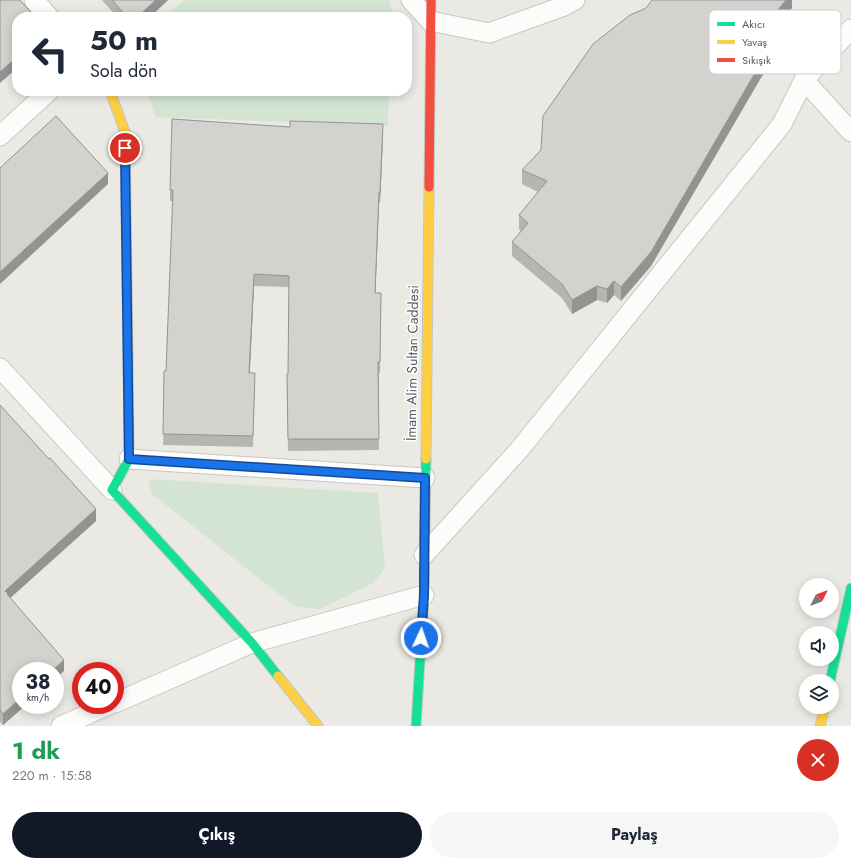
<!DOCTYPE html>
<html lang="tr">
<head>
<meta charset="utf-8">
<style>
  body { margin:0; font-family:Jost,sans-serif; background:#f6f6f7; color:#1f2937; height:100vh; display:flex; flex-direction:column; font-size:15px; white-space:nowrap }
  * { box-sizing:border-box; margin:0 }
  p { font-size:13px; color:#747a83 }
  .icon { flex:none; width:22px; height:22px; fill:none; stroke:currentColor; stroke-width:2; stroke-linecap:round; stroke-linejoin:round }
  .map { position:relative; height:726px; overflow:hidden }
  .side { display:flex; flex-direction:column; background:#fff; flex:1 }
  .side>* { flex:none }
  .guide { position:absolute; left:12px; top:12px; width:400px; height:84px; border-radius:16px; box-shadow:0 2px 10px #0003; background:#fff; color:#1f2937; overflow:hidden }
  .needle { width:26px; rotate:48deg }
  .buttons { position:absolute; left:799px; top:578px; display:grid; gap:8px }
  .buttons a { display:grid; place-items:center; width:40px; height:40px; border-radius:50%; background:#fff; box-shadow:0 2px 10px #0003; font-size:20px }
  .speed { position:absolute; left:12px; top:662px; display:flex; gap:8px; font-size:20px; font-weight:700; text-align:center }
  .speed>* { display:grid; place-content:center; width:52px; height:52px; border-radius:50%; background:#fff; box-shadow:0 2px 10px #0003; line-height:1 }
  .speed small { font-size:10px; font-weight:400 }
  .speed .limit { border:6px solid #d22; background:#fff; color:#111 }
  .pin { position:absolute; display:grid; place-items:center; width:34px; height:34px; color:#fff; margin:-17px; border:2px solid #fff; border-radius:50%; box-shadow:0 1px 4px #0007 }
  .me { position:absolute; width:44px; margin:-22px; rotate:3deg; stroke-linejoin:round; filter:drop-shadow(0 0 3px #0008) }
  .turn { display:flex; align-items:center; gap:14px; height:84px; padding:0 12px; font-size:18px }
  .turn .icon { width:52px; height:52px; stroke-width:2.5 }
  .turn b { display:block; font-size:28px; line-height:34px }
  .round { display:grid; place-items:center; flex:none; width:42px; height:42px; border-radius:21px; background:#f6f6f7 }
  .summary { display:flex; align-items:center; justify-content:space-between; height:68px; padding:0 12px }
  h1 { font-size:24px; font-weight:700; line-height:30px; color:#1e9e55 }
  .primary-button { display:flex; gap:8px; margin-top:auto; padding:8px 12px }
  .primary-button a { flex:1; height:46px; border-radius:24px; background:#111827; color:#fff; font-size:16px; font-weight:700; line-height:46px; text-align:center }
  .primary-button a+a { background:#f6f6f7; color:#1f2937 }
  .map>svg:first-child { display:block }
  .green { fill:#d3e5d2 }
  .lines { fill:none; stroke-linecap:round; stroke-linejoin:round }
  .street-casing { stroke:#c7c7c6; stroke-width:21 }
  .fast-casing { stroke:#c5c6c4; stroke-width:11 }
  .slow-casing { stroke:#c5c6c4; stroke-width:11 }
  .jam-casing { stroke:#c5c6c4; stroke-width:11 }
  .street { stroke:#fcfcfb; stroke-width:19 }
  .fast { stroke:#16e098; stroke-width:9 }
  .slow { stroke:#ffcf43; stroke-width:9 }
  .jam { stroke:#f24e42; stroke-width:9 }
  .wall { fill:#b5b5b2 }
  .shaded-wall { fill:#949391 }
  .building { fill:#d3d2cf; stroke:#949391 }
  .route-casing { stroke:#114b97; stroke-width:10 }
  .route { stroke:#1a73e8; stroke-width:7 }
  .labels { text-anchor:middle; stroke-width:3; stroke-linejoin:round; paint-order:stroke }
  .street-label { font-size:14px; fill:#5a5d61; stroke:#fff }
  .key { fill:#fff; stroke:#ceced0; stroke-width:1 }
  .key-label { font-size:11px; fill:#5a5d61 }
</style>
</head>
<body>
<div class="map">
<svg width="851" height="726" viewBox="0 0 851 726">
  <rect width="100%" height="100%" fill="#eae9e4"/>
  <g class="green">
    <path d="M184 0H389L393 17H165Z"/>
    <path d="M147 91H389L388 126 156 117Z"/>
    <path d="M148 479 378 493 385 568 373 583 320 609 294 606 152 494Z"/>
  </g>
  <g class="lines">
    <g class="street-casing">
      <g id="street">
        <path d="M34 0 49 17"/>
        <path d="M411 0 430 21 489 33 564 6 575 0"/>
        <path d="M804 80 851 132"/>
        <path d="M0 136 49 91"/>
        <path d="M0 368 112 490"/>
        <path d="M129 459 425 478"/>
        <path d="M424 555 519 450 782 124 804 80 851 29"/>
        <path d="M115 703 252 643 424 595"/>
        <path d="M61 726 109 705"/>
      </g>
    </g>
    <g class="fast-casing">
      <g id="fast">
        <path d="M128 356 129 459 112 490 252 643 278 676"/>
        <path d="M830 681 851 588"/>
        <path d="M416 726 424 595 426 459"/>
      </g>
    </g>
    <g class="slow-casing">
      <g id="slow">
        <path d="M110 91 125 132 128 356"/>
        <path d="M426 459 429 187"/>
        <path d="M278 676 318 726"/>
        <path d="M820 726 825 707"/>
      </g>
    </g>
    <g class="jam-casing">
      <path id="jam" d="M429 187 431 0"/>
    </g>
    <use href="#street" class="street"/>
    <use href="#fast" class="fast"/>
    <use href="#slow" class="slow"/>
    <use href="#jam" class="jam"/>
  </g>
  <g class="wall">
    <path d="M102 0H168L150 17H117Z"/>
    <path d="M792 0V8L783 18 792 41 762 76 651 266 621 301 614 295 607 303 597 300 572 314 562 298 512 256V242L521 231 519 229V215L538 192 522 184V170Z"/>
    <path d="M383 136 380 203H379L375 293H381L380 373H379V450L288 451 287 374H288L289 287 254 286 250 373H255L253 447 163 445 173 201H170V190Z"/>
    <path d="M0 405 96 521 10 598 64 671 3 725 0 722Z"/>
  </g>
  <g class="shaded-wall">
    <path d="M156 0H168L150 17H137Z"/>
    <path d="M786 0H792V8L776 27V12Z"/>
    <path d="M792 26V41L762 76 651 266 621 301V287L762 61Z"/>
    <path d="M17 57V68L0 83V72Z"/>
    <path d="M383 124V136L380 203V192Z"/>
    <path d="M108 173V184L0 284V272Z"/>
    <path d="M379 192V203L375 304V293Z"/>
    <path d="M254 274V286L249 384V373Z"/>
    <path d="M614 281V295L607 303V289Z"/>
    <path d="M597 286V300L572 314V300Z"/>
    <path d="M96 509V521L8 600 5 591Z"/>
    <path d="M64 660V671L55 679V671H52Z"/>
    <path d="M21 698V705H26L3 725V714Z"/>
  </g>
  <g class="building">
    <path d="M0 0H20L35 17H17V57L0 72Z"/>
    <path d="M112 0H156L137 17H127Z"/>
    <path d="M652 0H786L776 12 792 26 762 61 651 252 621 287 614 281 607 289 597 286 572 300 562 284 512 242 528 223 519 215 547 181 522 170 541 150 543 116 593 44 630 15 646 8Z"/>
    <path d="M56 116 108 173 0 272V168Z"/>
    <path d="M172 119 290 127V121L383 124 380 192H379L375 293H381L380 362H378L379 439H288L287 374H288L289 276 254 274 249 373H255L253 436 163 434 164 371H166L173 190H170Z"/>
    <path d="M0 405 49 459 50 458 96 509 5 591 8 593 7 594 64 660 52 671H21V698L3 714 0 710Z"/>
  </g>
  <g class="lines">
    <g class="route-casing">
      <path id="route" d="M125 148 129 459 425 478 424 595 421 638"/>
    </g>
    <use href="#route" class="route"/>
  </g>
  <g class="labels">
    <g class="street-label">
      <text transform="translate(412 363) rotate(-89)" y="5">İmam Alim Sultan Caddesi</text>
    </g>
  </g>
  <rect x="709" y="10" width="132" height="64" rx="6" class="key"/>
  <rect x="717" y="22" width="18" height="4" fill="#16e098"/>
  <rect x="717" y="40" width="18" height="4" fill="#ffcf43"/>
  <rect x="717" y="58" width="18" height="4" fill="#f24e42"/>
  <g class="key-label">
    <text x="742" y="28">Akıcı</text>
    <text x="742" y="46">Yavaş</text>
    <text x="742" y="64">Sıkışık</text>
  </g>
</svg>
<div class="buttons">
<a><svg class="needle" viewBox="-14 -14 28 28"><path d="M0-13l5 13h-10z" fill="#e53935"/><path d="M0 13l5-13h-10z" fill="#747a83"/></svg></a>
<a><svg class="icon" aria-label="sound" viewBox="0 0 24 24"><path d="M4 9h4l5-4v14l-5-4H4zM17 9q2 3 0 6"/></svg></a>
<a><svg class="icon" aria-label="layers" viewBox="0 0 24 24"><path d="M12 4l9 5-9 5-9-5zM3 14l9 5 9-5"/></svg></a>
</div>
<div class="speed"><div>38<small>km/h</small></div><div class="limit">40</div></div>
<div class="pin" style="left:125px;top:148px;background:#d93025"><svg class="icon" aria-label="arrive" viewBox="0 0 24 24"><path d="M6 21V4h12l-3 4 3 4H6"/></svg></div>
<svg class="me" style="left:421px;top:638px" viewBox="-20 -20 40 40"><circle r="17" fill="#1a73e8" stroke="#fff" stroke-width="3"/><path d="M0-11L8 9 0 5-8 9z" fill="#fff"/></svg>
<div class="guide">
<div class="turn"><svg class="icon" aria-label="left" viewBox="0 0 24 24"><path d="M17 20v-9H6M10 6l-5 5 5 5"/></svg><div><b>50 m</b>Sola dön</div></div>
</div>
</div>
<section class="side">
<div class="summary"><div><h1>1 dk</h1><p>220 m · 15:58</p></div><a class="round" style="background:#d93025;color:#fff"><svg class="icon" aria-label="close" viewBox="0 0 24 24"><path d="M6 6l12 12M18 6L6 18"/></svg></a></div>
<div class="primary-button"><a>Çıkış</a><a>Paylaş</a></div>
</section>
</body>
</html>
